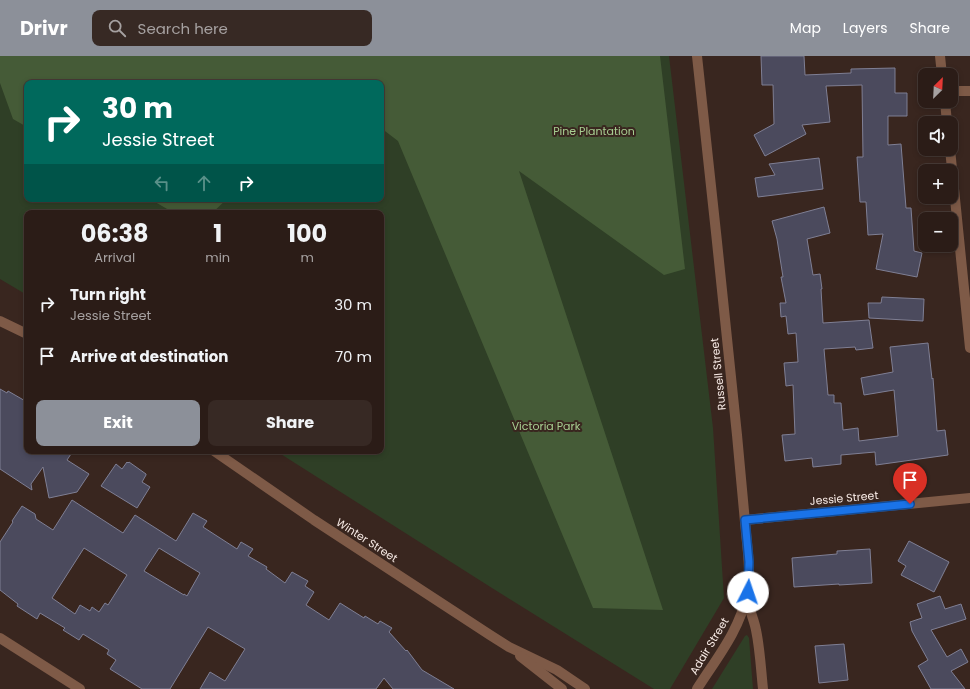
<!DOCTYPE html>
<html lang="en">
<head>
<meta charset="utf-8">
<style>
  body { margin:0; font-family:Poppins,sans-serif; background:#372924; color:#f1f3f6; height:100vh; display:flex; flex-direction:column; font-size:15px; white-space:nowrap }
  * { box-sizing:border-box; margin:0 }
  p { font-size:13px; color:#a6a1a1 }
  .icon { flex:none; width:22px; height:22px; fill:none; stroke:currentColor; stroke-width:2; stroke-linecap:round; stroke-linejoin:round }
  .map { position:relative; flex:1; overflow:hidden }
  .side { position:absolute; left:24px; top:154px; width:360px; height:244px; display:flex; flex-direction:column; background:#2b1c17; border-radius:8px; box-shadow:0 2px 6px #0003,0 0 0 1px #473a36 }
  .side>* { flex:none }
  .top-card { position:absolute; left:24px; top:24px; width:360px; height:122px; border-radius:8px; box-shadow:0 2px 6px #0003,0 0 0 1px #473a36; background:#00695c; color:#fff; overflow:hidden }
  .needle { width:26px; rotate:24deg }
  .buttons { position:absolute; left:918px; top:12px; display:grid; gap:8px }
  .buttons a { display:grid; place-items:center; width:40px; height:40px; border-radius:8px; background:#2b1c17; box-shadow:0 2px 6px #0003,0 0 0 1px #473a36; font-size:20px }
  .pin { position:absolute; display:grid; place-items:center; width:34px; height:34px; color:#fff; margin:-41px -17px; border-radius:50% 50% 50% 0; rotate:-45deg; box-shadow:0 0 4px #0007 }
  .pin .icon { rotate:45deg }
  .me { position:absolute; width:44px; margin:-22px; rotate:4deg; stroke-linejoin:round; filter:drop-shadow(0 0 3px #0008) }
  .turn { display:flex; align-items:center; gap:14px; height:84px; padding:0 12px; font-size:18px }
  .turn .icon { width:52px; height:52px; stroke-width:2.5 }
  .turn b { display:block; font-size:28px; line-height:34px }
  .lanes { display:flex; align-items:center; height:38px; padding:0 12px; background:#0003; justify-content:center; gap:20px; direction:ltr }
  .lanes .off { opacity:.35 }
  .eta { display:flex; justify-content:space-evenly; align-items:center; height:68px; text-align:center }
  .eta b { font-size:24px; font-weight:700; line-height:28px }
  .primary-button { display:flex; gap:8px; margin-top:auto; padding:8px 12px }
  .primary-button a { flex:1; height:46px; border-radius:8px; background:#8c9099; color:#fff; font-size:16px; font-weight:700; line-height:46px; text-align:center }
  .primary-button a+a { background:#372924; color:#f1f3f6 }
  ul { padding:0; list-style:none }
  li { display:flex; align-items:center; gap:12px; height:52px; padding:0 12px }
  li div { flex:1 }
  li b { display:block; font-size:15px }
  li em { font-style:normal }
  header { display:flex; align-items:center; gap:24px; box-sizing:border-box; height:56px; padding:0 20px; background:#8c9099; color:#fff }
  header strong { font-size:19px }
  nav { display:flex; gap:22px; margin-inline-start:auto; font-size:14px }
  .search { width:280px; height:36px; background:#372924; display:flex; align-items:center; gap:10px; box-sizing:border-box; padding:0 14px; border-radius:8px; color:#a6a1a1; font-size:15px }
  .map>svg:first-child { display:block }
  .green { fill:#2f3f26; fill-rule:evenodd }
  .forest { fill:#455b37 }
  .building { fill:#4b4a5d; stroke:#7f7f94; fill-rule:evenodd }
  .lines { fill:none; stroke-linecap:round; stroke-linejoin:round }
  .minor { stroke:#7e5a47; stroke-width:10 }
  .tertiary { stroke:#7e5a47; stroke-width:10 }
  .route-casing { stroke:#114b97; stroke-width:10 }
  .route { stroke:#1a73e8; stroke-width:7 }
  .labels { text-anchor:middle; stroke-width:4; stroke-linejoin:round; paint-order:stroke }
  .park-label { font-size:11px; fill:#a8cf92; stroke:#39261f }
  .street-label { font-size:11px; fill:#f7eae5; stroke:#39261f }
</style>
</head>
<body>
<header>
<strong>Drivr</strong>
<div class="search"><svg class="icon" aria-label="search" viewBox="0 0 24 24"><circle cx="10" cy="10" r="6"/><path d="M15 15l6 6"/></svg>Search here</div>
<nav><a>Map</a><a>Layers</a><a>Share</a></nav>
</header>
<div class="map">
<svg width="970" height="633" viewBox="0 0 970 633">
  <rect width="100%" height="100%" fill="#39261f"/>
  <g class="green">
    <path d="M0 0H669L713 372 724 542 670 633H654L492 532 276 395H381V157H27V239L0 223ZM27 27H381V143H27Z"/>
    <path d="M747 579 749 582 753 633H712L745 580Z"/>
  </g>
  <g class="forest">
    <path d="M0 0H660L685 213 664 219 519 115 663 554 593 552 398 85 381 72V27H27V71L13 63 0 27Z"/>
    <path d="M150 143H227L212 157H174Z"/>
  </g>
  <g class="building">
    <path d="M761 0H804L805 19 851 17V13L895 12V37H907V60H888V89L901 88 906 152H911L914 195 922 197 917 221 876 213 883 178 868 179 866 146H860L857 101H863L862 29 826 30 830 66 802 69 806 78 765 100 754 79 774 68 773 29H762Z"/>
    <path d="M819 102 823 133 758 141 755 122 775 119 769 108Z"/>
    <path d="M824 151 830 177 807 183 813 219 820 218 822 233H821L823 267 869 264 873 292 856 294 855 291 824 293 828 339H834V347H841L843 374 858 372 859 385 898 380 894 334 864 339 861 322 893 316 890 291 928 287 932 323 933 322 937 375 945 374 948 399 876 409 875 396 841 399V408L813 411 812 402 785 405 782 379 795 378 793 329 786 330 784 307 798 306 796 277 788 278 786 260 781 261 780 247H786L781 221H783L777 183 772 165Z"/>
    <path d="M882 241 924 243 923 265 869 262 868 247H881Z"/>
    <path d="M0 333 7 337 8 335 27 346V395H73L67 404 89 418 77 436 49 442 43 411 31 428 32 434 0 413Z"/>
    <path d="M127 406 128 407 129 406 146 418V419L142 426 150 431 137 452 101 430 116 408 122 413Z"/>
    <path d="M72 444 123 477 135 459 176 485 193 457 207 465 203 471 237 493 241 486 253 493 248 500 267 511 266 513 285 527 292 516 308 525 305 530 314 536 306 549 329 564 340 547 364 562 365 560 378 568 380 565 392 572 389 576 406 595 407 594 422 614 454 633H393L384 622 376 633H200L210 616 225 625 245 593 208 571 170 633H142L110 613 116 604 107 598 109 594 83 578 79 584 63 574 65 572 40 557 37 563 17 550 18 548 0 534V486L13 466 12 465 22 450 35 458 36 463 53 474ZM84 492 127 519 108 549 105 547 99 556 92 551 90 555 80 549 75 558 52 542ZM159 492 200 517 187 540 184 538V539L144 515Z"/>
    <path d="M909 485 949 506 934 536 901 519 906 510 898 505Z"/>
    <path d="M870 493 872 527 839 529V528L794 531 792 502 837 498V495Z"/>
    <path d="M940 540 945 553 961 548 966 563 931 574 947 601 961 593 968 606 951 615 965 633H931L918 610 928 604 912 575 910 566 922 562 917 548Z"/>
    <path d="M844 588 848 624 819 627 815 590Z"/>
  </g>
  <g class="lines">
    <g class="minor">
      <path d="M940 0 942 19"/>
      <path d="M951 35H970"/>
      <path d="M945 45 947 67"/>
      <path d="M950 93 970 292"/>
      <path d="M0 265 27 278"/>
      <path d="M214 395 314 464 490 579 509 591 557 614 585 633"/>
      <path d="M745 464 970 442"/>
      <path d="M748 538C747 551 754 562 756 574 760 593 761 614 763 633"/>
      <path d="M0 582 80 633"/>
      <path d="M520 600 562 633"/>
    </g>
    <path class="tertiary" d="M697 0C711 126 724 253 737 379 740 412 743 444 746 477 748 497 751 518 747 538 740 574 716 603 697 633"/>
  </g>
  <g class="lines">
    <g class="route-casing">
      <path id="route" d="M748 536 749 506 745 464 910 448"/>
    </g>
    <use href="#route" class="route"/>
  </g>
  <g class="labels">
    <g class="park-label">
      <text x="594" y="79">Pine Plantation</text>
      <text x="546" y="374">Victoria Park</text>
    </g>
    <g class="street-label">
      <text transform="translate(718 318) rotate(-96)" y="4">Russell Street</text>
      <text transform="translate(844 442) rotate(-5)" y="4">Jessie Street</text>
      <text transform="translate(367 484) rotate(33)" y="4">Winter Street</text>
      <text transform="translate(709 590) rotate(-59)" y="4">Adair Street</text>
    </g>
  </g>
</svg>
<div class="buttons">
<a><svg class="needle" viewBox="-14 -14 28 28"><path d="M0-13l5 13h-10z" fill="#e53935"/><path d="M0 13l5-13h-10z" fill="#a6a1a1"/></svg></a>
<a><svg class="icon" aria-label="sound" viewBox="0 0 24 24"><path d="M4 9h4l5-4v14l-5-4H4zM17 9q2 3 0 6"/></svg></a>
<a>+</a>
<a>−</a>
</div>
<div class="pin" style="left:910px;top:448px;background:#d93025"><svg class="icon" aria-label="arrive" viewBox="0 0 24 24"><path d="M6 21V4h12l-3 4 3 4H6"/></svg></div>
<svg class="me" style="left:748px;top:536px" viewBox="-20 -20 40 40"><circle r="19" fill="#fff"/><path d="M0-13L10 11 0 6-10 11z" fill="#1a73e8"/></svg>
<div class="top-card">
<div class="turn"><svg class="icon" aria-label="right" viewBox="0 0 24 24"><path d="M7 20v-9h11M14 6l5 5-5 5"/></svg><div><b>30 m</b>Jessie Street</div></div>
<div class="lanes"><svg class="icon off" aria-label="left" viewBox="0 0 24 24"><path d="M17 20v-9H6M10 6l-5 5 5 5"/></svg><svg class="icon off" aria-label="ahead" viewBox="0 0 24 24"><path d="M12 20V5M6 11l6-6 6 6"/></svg><svg class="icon" aria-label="right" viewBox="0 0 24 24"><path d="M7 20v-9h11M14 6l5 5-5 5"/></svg></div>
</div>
<section class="side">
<div class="eta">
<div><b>06:38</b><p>Arrival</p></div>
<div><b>1</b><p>min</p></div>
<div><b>100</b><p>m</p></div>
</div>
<ul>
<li><svg class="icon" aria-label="right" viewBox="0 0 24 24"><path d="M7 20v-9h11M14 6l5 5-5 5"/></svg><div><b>Turn right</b><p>Jessie Street</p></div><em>30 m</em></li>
<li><svg class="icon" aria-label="arrive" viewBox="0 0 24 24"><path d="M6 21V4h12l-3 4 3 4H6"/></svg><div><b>Arrive at destination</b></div><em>70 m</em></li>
</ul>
<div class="primary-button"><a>Exit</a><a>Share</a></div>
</section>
</div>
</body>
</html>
